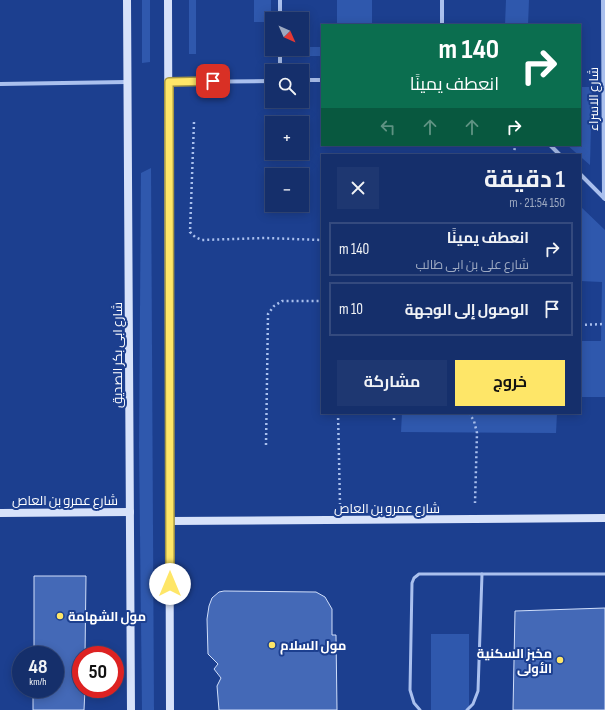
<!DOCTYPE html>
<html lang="ar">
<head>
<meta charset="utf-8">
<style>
  body { margin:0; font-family:"Sofia Sans Condensed",Cairo,sans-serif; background:#1e3771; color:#f1f3f6; direction:rtl; height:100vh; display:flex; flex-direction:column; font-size:15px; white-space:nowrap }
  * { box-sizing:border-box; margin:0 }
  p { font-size:13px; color:#9da9c1 }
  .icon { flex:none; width:22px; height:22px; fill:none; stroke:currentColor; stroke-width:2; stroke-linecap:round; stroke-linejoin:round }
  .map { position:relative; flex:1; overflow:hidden; direction:ltr }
  .details { position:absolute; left:321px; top:154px; width:260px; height:260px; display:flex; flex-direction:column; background:#152f6b; border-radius:0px; box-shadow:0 2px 10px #0003,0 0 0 1px #344a7e; direction:rtl }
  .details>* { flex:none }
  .hud { position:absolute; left:321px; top:24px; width:260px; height:122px; border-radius:0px; box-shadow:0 2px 10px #0003,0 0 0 1px #344a7e; direction:rtl; background:#0b6e4f; color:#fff; overflow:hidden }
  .needle { width:26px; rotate:135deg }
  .fabs { position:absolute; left:265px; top:12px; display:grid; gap:8px }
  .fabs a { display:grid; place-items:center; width:44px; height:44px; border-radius:0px; background:#152f6b; box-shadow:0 2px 10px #0003,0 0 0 1px #344a7e; font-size:20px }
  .speed { position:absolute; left:12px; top:646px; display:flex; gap:8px; font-size:20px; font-weight:700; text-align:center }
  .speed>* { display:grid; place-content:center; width:52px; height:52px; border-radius:50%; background:#152f6b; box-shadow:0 2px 10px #0003,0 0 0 1px #344a7e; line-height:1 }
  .speed small { font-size:10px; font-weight:400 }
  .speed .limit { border:6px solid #d22; background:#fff; color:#111 }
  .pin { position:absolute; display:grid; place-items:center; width:34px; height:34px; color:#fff; margin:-17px; border-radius:8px; box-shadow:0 2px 6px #0006 }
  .me { position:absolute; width:44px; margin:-22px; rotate:0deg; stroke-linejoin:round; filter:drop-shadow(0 0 3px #0008) }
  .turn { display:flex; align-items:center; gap:14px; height:84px; padding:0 16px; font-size:18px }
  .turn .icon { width:52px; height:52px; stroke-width:2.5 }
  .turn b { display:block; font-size:28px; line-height:34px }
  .lanes { display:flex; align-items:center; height:38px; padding:0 16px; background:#0003; justify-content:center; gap:20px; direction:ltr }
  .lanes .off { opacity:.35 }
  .round { display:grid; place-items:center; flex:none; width:42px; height:42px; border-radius:0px; background:#1e3771 }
  .head { display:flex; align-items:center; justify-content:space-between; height:68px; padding:0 16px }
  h1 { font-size:24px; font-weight:700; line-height:30px }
  .primary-button { display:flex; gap:8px; margin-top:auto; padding:8px 16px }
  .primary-button a { flex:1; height:46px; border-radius:0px; background:#fee668; color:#111; font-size:16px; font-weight:700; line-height:46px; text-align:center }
  .primary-button a+a { background:#1e3771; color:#f1f3f6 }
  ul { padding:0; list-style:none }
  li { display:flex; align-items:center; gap:12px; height:54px; margin:0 8px 6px; padding:0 8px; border:2px solid #344a7e; border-radius:0px }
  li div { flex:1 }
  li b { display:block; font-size:15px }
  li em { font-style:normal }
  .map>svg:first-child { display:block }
  .green { fill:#2f58ad }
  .building { fill:#4469b7; stroke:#d0defa }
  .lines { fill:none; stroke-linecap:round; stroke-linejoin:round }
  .path { stroke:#aac0ee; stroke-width:2.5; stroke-dasharray:2 3; stroke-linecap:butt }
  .lane { stroke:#aac0ee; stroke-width:3 }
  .street { stroke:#aac0ee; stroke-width:4 }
  .secondary { stroke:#d7e2fa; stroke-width:8 }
  .route-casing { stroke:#a59644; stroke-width:10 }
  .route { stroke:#fee668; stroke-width:7 }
  .poi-dot { fill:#fee668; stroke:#1c3f8f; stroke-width:1.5 }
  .labels { text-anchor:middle; stroke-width:4; stroke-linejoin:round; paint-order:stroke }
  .street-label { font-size:13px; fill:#fff; stroke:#1c3f8f }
  .poi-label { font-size:13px; font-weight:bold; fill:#fff; stroke:#1c3f8f; text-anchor:start }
</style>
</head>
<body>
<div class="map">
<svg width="605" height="710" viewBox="0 0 605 710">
  <rect width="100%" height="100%" fill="#1c3f8f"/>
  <g class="green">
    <path d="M142 0H150V62L142 63Z"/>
    <rect x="189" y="0" width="7" height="54"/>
    <rect x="254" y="0" width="17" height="22"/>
    <rect x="337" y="0" width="35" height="25"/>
    <path d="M506 0H529L528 25H505Z"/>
    <path d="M302 47H322V56H292L293 49H302Z"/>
    <path d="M580 87H592L590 165 567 145H580Z"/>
    <path d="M151 168 154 710H142L139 446 141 173Z"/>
    <path d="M580 206 605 230V397H580V341H601L602 282 580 281Z"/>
    <path d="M402 413H557L556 433 401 432Z"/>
    <rect x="431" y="634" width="38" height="76"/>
  </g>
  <g class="building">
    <path d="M34 576H86L85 655H81V689H85L84 710H33V689H55V655H34Z"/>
    <path d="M224 591 316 592 325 597 332 609V635H336L337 710H219L217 686 221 678 214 669 218 664 208 654 207 619 209 606 212 598 219 592Z"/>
    <path d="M605 608V710H513L515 611Z"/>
  </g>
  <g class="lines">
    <g class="path">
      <path d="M194 122 190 232 195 237 202 240 265 238 322 240"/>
      <path d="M514 155 515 145"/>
      <path d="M580 325 605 324"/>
      <path d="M338 413 340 504"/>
      <path d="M469 413 474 421 477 433 475 503"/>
      <path d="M394 420V413"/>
      <path d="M266 445 268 314 274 306 282 301H322"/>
    </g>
    <g class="lane">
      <path d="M420 710 414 703 410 690 412 583 414 578 419 574H605"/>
      <path d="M467 710 473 704 478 691 482 574"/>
    </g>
    <g class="street">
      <path d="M280 0V19"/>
      <path d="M442 0V25"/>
      <path d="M603 0 604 198"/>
      <path d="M280 49V71"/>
      <path d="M302 80H322"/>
      <path d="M169 82 272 81"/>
      <path d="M0 84 127 82"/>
      <path d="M550 145 560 155"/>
      <path d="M580 174 605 199"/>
    </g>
    <g class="secondary">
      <path d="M127 0 131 710"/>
      <path d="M168 0 170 710"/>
      <path d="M0 513 130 512"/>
      <path d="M170 521 605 518"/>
    </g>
  </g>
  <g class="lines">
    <g class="route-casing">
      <path id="route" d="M170 584 169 82 213 81"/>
    </g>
    <use href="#route" class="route"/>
  </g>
  <g class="poi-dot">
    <circle cx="60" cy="616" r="4"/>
    <circle cx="272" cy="645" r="4"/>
    <circle cx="560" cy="660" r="4"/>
  </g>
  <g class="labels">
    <g class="street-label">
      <text transform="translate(593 99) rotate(-90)" y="5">شارع الاسراء</text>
      <text transform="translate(117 355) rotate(-90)" y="5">شارع ابى بكر الصديق</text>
      <text x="65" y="505">شارع عمرو بن العاص</text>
      <text x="387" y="513">شارع عمرو بن العاص</text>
    </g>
    <g class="poi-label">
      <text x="68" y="621">مول الشهامة</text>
      <text x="280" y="650">مول السلام</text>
      <text x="552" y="658" text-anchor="end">مخبز السكنية<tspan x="552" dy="15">الأولى</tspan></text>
    </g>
  </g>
</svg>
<div class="fabs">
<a><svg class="needle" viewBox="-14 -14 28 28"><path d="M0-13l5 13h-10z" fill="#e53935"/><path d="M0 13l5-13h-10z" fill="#9da9c1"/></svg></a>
<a><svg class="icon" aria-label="search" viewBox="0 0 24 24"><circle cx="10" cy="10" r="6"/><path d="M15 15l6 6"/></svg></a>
<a>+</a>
<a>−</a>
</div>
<div class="speed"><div>48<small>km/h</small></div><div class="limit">50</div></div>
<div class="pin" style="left:213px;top:81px;background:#d93025"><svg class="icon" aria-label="arrive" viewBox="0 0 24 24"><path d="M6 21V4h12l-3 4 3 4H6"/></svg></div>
<svg class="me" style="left:170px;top:584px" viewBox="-20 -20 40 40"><circle r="19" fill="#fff"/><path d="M0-13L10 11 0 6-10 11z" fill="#fee668"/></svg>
<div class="hud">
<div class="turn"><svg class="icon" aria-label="right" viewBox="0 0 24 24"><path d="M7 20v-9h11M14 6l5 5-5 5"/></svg><div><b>140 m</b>انعطف يمينًا</div></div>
<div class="lanes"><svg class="icon off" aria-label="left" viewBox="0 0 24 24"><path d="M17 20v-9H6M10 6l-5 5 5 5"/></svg><svg class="icon off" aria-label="ahead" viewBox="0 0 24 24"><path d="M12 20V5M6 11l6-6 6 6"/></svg><svg class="icon off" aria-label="ahead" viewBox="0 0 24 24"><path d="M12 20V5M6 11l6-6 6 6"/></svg><svg class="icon" aria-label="right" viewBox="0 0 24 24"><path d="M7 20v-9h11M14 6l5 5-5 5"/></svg></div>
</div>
<section class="details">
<div class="head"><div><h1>1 دقيقة</h1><p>150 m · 21:54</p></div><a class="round"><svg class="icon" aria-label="close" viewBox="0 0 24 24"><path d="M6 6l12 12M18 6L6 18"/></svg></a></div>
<ul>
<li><svg class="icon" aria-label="right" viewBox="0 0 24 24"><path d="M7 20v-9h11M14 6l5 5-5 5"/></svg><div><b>انعطف يمينًا</b><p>شارع على بن ابى طالب</p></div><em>140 m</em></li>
<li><svg class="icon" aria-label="arrive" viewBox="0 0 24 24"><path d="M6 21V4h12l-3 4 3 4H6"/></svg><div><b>الوصول إلى الوجهة</b></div><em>10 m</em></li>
</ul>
<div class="primary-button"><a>خروج</a><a>مشاركة</a></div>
</section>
</div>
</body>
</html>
